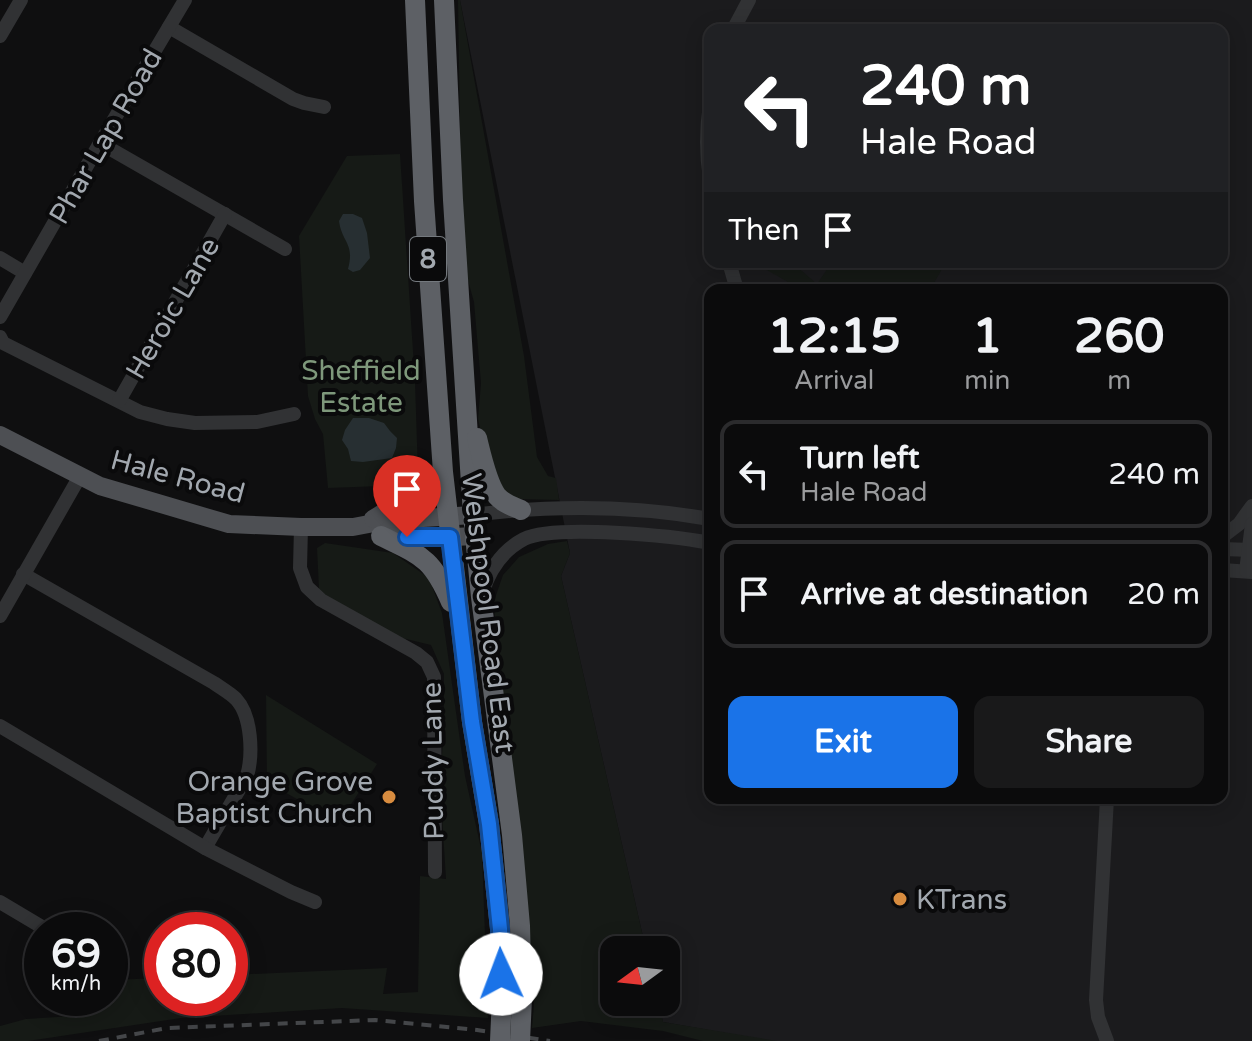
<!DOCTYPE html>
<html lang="en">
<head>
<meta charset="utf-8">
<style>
  body { margin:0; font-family:"Varela Round",sans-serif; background:#19191a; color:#f1f3f6; height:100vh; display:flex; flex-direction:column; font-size:30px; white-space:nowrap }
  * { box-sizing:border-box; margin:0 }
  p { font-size:26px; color:#9a9b9d }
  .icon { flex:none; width:44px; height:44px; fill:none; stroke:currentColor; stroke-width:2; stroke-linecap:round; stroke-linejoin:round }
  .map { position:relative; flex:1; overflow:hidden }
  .side { position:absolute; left:704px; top:284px; width:524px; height:520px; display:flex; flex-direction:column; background:#0b0b0c; border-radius:16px; box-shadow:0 4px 20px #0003,0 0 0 2px #2b2b2d }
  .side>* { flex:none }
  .guide { position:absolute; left:704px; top:24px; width:524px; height:244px; border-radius:16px; box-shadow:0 4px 20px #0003,0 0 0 2px #2b2b2d; background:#202124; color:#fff; overflow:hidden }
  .needle { width:52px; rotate:255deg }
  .buttons { position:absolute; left:600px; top:936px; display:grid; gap:16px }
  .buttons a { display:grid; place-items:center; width:80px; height:80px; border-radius:16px; background:#0b0b0c; box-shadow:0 4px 20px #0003,0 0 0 2px #2b2b2d; font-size:40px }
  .speed { position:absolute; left:24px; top:912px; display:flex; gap:16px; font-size:40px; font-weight:700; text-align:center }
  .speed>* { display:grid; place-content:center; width:104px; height:104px; border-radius:50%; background:#0b0b0c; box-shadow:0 4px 20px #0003,0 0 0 2px #2b2b2d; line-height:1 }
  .speed small { font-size:20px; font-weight:400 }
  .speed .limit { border:12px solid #d22; background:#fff; color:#111 }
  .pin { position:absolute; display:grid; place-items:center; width:68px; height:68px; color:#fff; margin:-82px -34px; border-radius:50% 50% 50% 0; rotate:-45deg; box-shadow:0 0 8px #0007 }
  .pin .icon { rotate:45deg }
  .me { position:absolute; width:88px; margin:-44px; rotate:358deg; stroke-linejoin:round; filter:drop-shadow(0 0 6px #0008) }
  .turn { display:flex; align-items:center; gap:28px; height:168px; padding:0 24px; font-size:36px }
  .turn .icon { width:104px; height:104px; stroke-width:2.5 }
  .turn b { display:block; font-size:56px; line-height:68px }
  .then { display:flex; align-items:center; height:76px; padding:0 24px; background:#0003; gap:16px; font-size:30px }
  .eta { display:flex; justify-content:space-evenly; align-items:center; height:136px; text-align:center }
  .eta b { font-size:48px; font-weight:800; line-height:56px }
  .primary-button { display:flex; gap:16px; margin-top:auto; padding:16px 24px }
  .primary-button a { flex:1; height:92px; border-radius:16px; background:#1a73e8; color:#fff; font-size:32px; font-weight:800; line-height:92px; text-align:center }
  .primary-button a+a { background:#19191a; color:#f1f3f6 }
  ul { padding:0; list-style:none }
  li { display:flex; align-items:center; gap:24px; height:108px; margin:0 16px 12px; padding:0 8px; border:4px solid #2b2b2d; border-radius:16px }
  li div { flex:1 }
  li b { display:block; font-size:30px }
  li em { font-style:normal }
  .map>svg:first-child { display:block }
  .built { fill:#1b1b1d; fill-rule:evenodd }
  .green { fill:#161a16 }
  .water { fill:#272f32 }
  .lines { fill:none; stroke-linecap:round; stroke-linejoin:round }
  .minor { stroke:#313234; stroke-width:14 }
  .major { stroke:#4d4f53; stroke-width:18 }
  .highway { stroke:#5d6065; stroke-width:20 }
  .rail { stroke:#444649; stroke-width:4; stroke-dasharray:10 8; stroke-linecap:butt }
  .highway-bridge { stroke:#5d6065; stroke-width:20 }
  .route-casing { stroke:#114b97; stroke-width:20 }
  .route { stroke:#1a73e8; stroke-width:14 }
  .poi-dot { fill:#d88c3f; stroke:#0a0a0b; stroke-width:3 }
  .labels { text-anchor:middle; stroke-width:8; stroke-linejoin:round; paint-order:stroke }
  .shield { fill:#0a0a0b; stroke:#74797e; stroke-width:2 }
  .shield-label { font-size:26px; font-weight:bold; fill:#a2a8af }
  .street-label { font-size:28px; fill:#a2a8af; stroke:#0a0a0b }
  .park-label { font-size:28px; fill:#7e987b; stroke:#0a0a0b }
  .poi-label { font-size:28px; fill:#a2a8af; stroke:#0a0a0b; text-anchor:end }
</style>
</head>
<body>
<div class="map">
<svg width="1252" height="1041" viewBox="0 0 1252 1041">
  <rect width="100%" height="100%" fill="#0f0f10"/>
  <path class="built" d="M460 0H1252V1041H771L663 1022 658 1002H666V950H646L561 576 570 553ZM710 30H1222V262H710ZM710 290H1222V798H710Z"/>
  <g class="green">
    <path d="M458 0H460L524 356 537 457 548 476 556 478 559 500 517 499 503 492 490 468 478 419 481 383 474 302 462 259Z"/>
    <path d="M400 154 415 382 418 474 408 485 328 488 323 434 315 419 308 396 299 236 347 156Z"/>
    <path d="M753 262H797L795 265 817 284 832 262H946L930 290H802Z"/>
    <path d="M567 541 570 553 561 576 646 950H614V1002H658L663 1022 777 1041H703L663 1031 581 1021 532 1028 534 1004 498 683 494 601 503 575 519 557 548 544Z"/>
    <path d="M325 543 393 553 429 578 442 613 465 776 482 853 488 1018 342 1008 181 1018 28 1041H0V1026L26 1019 73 1016 71 998H110V980L162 978V998H230V975L387 968 383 994 418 992 420 876 446 879 440 784 444 726V674L431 645 398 637 330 599 319 589 317 548Z"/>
    <path d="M266 695 377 764 339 823 267 782Z"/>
  </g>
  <g class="water">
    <path d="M343 214H353L362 218 367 233 370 258 360 270 353 272 348 269C355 243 342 243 339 221Z"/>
    <path d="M353 418H369L384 423 390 431 397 438 396 448 392 458 363 462 351 461 348 449 342 440 345 430Z"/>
  </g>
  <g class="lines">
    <g class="minor">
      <path d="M169 27 293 99 304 103 324 107"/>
      <path d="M733 30 749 0"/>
      <path d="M0 36 21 0"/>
      <path d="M710 104C706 129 706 154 710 179"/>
      <path d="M100 143 285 249"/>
      <path d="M0 258 25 273"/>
      <path d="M729 262 737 290"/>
      <path d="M0 317 100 143 185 0"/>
      <path d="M0 337 3 343 140 412 167 419 195 423 257 422 294 414"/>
      <path d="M119 401 225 214"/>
      <path d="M473 515C552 505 631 505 710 519"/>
      <path d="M301 527 300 568 307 587 321 600 416 653 427 662 434 677 435 872"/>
      <path d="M1222 537 1239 524 1252 506"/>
      <path d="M1222 549 1252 550"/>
      <path d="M1222 570 1252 572"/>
      <path d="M1246 571 1252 524"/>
      <path d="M23 574 214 683C221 688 230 693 236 699 252 716 253 755 247 776L205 848"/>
      <path d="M483 591C490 569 503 550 524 539 555 524 674 536 710 543"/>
      <path d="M0 616 80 476"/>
      <path d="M0 726 205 848 291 892 315 902"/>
      <path d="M0 902 47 930"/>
      <path d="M110 958H112"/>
      <path d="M1107 1041 1098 1017 1096 1000 1107 798"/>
    </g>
    <g class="major">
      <path d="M0 435 100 486 229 524 301 527H353L390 520 473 515"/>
      <path d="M373 519 389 509 432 488 443 472"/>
      <path d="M383 536 433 538 475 536"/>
    </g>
    <g class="highway">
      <path d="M415 0 424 201 443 472 472 722 489 824 500 929 502 996"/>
      <path d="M444 0 453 200 473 515 481 597 512 835 520 926 522 998"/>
      <path d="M477 438C481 454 487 483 497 496 503 503 512 506 521 510"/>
      <path d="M381 536C422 556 432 558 451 602"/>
    </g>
    <path class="rail" d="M99 1041 167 1028 375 1020 477 1030 550 1041"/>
    <g class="highway-bridge">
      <path d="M500 1041 502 996"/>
      <path d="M520 1041 522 998"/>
    </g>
  </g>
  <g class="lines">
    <g class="route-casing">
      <path id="route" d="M407 537H450L472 722 489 824 500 929 501 974"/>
    </g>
    <use href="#route" class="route"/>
  </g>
  <g class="poi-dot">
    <circle cx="389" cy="797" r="8"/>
    <circle cx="900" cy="899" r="8"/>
  </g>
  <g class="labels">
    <rect class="shield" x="410" y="237" width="36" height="44" rx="6"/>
    <g class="shield-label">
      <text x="428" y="268">8</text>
    </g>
    <g class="street-label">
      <text transform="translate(105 136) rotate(-60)" y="10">Phar Lap Road</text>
      <text transform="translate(172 308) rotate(-60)" y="10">Heroic Lane</text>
      <text transform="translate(178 476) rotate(15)" y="10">Hale Road</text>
      <text transform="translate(489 613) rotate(83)" y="10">Welshpool Road East</text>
      <text transform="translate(432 761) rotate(-91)" y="10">Puddy Lane</text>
    </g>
    <g class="park-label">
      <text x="361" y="380">Sheffield<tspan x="361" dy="32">Estate</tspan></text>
    </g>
    <g class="poi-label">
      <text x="373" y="791">Orange Grove<tspan x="373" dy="32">Baptist Church</tspan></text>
      <text x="916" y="909" text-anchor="start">KTrans</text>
    </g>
  </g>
</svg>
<div class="buttons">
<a><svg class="needle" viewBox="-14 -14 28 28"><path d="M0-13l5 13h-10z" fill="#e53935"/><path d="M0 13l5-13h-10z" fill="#9a9b9d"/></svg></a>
</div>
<div class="speed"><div>69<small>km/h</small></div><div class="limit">80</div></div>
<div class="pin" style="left:407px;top:537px;background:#d93025"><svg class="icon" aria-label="arrive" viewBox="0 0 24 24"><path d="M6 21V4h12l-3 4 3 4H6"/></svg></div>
<svg class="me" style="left:501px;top:974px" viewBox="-20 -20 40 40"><circle r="19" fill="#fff"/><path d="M0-13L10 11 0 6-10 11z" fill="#1a73e8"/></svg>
<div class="guide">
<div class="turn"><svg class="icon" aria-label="left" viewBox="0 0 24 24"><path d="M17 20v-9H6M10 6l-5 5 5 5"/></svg><div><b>240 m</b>Hale Road</div></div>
<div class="then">Then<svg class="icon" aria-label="arrive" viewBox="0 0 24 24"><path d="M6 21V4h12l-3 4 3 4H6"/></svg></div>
</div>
<section class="side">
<div class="eta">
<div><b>12:15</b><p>Arrival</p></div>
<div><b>1</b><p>min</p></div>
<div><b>260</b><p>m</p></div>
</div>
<ul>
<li><svg class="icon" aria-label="left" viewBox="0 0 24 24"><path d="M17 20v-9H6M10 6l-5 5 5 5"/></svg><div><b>Turn left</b><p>Hale Road</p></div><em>240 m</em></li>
<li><svg class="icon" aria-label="arrive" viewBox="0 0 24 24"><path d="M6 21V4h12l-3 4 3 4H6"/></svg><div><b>Arrive at destination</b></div><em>20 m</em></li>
</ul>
<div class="primary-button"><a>Exit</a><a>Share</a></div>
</section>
</div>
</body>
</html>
